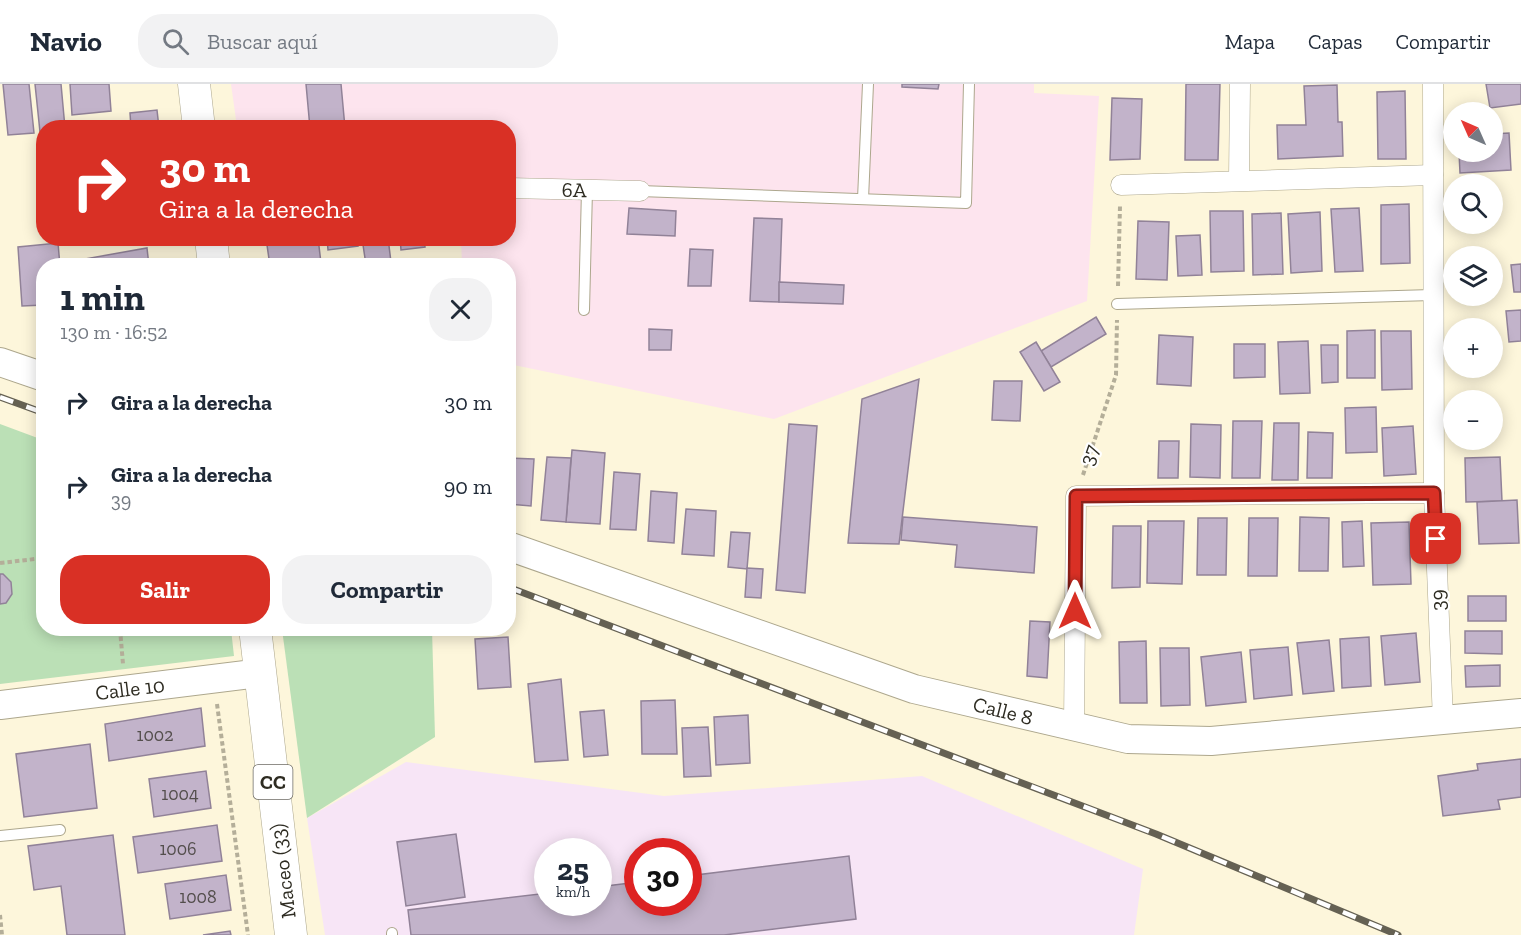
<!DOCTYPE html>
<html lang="es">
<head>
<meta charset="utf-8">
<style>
  body { margin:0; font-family:"Zilla Slab",serif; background:#f2f2f3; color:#1f2937; height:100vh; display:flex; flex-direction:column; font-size:22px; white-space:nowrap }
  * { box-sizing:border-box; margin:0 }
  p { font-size:20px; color:#747a83 }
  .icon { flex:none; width:33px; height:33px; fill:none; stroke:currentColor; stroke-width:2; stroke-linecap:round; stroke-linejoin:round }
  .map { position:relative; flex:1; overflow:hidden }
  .sheet { position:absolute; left:36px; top:174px; width:480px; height:378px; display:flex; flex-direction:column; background:#fff; border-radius:24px; box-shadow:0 3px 15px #0003 }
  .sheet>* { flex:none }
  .hud { position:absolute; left:36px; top:36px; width:480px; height:126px; border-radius:24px; box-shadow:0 3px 15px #0003; background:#d93025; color:#fff; overflow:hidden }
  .needle { width:39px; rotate:315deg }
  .buttons { position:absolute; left:1443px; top:18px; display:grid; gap:12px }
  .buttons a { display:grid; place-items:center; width:60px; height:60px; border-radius:50%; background:#fff; box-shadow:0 3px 15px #0003; font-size:30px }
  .speed { position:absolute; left:534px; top:754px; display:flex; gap:12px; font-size:30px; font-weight:700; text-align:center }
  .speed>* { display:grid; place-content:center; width:78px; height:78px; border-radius:50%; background:#fff; box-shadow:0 3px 15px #0003; line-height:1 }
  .speed small { font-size:15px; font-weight:400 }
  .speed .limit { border:9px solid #d22; background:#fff; color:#111 }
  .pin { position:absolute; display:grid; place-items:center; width:51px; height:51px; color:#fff; margin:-26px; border-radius:12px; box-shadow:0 3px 9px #0006 }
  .me { position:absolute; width:66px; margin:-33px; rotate:0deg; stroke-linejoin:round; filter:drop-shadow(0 0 4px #0008) }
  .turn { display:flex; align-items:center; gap:21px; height:126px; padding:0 24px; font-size:27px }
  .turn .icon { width:78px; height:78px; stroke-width:2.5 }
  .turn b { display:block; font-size:42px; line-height:51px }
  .round { display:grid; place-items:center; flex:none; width:63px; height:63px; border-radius:24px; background:#f2f2f3 }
  .head { display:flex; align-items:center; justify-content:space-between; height:102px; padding:0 24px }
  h1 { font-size:36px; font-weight:800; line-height:45px }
  .action { display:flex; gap:12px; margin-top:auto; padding:12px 24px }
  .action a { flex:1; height:69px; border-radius:24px; background:#d93025; color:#fff; font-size:24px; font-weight:800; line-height:69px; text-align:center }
  .action a+a { background:#f2f2f3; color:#1f2937 }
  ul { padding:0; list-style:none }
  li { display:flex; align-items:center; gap:18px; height:84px; padding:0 24px }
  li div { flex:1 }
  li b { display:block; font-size:22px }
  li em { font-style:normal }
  header { display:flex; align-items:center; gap:36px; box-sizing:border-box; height:84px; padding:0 30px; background:#fff; border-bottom:2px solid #e0e1e3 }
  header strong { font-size:28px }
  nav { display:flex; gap:33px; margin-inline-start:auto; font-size:21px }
  .search { width:420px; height:54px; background:#f2f2f3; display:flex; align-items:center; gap:15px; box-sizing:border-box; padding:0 21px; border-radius:24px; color:#747a83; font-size:22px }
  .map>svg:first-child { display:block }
  .commercial { fill:#f7e5f6; fill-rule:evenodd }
  .industrial { fill:#fde4ee }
  .green { fill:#bbe0b6 }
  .building { fill:#c2b3ca; stroke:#918298; stroke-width:1.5 }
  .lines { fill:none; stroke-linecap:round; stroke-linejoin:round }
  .lane-casing { stroke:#ada78d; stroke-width:12 }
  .street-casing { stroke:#ada78d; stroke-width:21 }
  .secondary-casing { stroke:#ada78d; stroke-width:30 }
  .primary-casing { stroke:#ada78d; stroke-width:33 }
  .path { stroke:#b4ae99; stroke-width:4; stroke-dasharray:4.5 3; stroke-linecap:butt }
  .lane { stroke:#fff; stroke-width:10 }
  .street { stroke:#fff; stroke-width:20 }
  .secondary { stroke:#fff; stroke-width:28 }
  .primary { stroke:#fff; stroke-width:32 }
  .rail-casing { stroke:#656153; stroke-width:7 }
  .rail { stroke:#fff; stroke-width:4.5; stroke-dasharray:14; stroke-linecap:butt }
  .route-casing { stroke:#8d1f18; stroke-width:15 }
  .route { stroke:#d93025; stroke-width:10 }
  .labels { text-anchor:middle; stroke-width:4.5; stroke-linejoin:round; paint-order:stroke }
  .number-label { font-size:18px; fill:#534e4c }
  .shield { fill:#fff; stroke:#6d6b64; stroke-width:1.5 }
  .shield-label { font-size:20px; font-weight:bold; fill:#2e2c22 }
  .street-label { font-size:21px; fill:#2e2c22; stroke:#fff }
</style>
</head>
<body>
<header>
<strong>Navio</strong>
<div class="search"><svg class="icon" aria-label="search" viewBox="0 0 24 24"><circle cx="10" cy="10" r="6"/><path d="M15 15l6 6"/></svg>Buscar aquí</div>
<nav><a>Mapa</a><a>Capas</a><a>Compartir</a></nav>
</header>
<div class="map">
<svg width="1521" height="851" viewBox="0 0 1521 851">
  <rect width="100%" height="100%" fill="#fdf6db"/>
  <path class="commercial" d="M406 678 664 712 922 692 1143 785 1134 851H325L307 734ZM548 768H598V819H548ZM638 768H688V819H638Z"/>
  <path class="industrial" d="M231 0H1034V9L1099 12 1087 217 774 335 509 280 508 182 462 181 461 155 508 154V44L237 43Z"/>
  <g class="green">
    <path d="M0 340 43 356 44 544 231 545 234 572 0 600Z"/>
    <path d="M282 545H432L435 653 307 734Z"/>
  </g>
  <g class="building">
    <path d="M3 0H29L34 49 8 51Z"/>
    <path d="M35 0H61L65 44H44V48H40Z"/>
    <path d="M70 0H109L111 27 72 31Z"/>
    <path d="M306 0H341L345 44H310Z"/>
    <path d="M902 0H939L938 5 902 3Z"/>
    <path d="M1186 0H1220L1218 76H1185Z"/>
    <path d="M1486 0H1521V20L1490 24Z"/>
    <path d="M1337 1 1338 38H1342L1343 72 1278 75 1277 41H1306L1304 2Z"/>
    <path d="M1405 7 1406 75H1378L1377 8Z"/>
    <path d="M1112 14 1142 15 1140 75 1110 76Z"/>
    <path d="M157 26 159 44H131L130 29Z"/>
    <path d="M1509 49 1511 86 1460 89 1459 68H1492V50Z"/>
    <path d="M1409 120 1410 179 1381 180V121Z"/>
    <path d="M629 124 676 127 675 152 627 150Z"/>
    <path d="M1359 124 1363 187 1335 188 1331 125Z"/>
    <path d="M1210 127H1243L1244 187 1211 188Z"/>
    <path d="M1320 128 1322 187 1291 189 1288 130Z"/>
    <path d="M1281 129 1283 190 1253 191 1252 130Z"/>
    <path d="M754 134 782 135 779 218 750 217Z"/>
    <path d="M1138 137 1169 138 1167 196 1136 195Z"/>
    <path d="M1200 151 1202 191 1178 192 1176 152Z"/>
    <path d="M266 154H318L321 179 270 182Z"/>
    <path d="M327 154H357L358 162 328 166Z"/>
    <path d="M362 154H388L391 178 366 181Z"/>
    <path d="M400 154H424L425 163 401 166Z"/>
    <path d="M58 159 60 182H44V221L22 222 18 163Z"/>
    <path d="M147 164 149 182H80L79 176Z"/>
    <path d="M690 165 713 166 711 202H688Z"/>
    <path d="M1521 180V208H1514L1511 181Z"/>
    <path d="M779 198 844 201 843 220 779 218Z"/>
    <path d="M1521 226V257L1509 258 1506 227Z"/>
    <path d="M1096 233 1106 250 1051 283 1041 267Z"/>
    <path d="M649 245 672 246 671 266H649Z"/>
    <path d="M1375 246V294H1347V247Z"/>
    <path d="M1381 247H1411L1412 305 1382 306Z"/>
    <path d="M1159 251 1193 253 1191 302 1157 300Z"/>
    <path d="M1308 257 1310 309 1280 310 1278 258Z"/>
    <path d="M1036 258 1060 298 1044 307 1020 268Z"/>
    <path d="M1234 260H1265V293L1234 294Z"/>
    <path d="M1321 261H1338V298L1322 299Z"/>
    <path d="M919 295 899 460 848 459 862 315Z"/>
    <path d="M994 297H1022L1020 337 992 336Z"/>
    <path d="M1376 323 1377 368 1346 369 1345 324Z"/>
    <path d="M1233 337H1262L1260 394H1232Z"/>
    <path d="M1274 339H1299L1298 396H1272Z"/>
    <path d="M789 340 817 342 805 509 776 506Z"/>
    <path d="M1191 340 1221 341 1220 394 1190 393Z"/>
    <path d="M1413 342 1416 390 1384 392 1382 344Z"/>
    <path d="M1308 348 1333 349 1332 394H1307Z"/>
    <path d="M1159 357H1179L1178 394H1158Z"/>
    <path d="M572 366 605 369 600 440 566 438Z"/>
    <path d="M547 373 571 374 566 438 541 436Z"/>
    <path d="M1500 373 1502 417 1466 418 1465 374Z"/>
    <path d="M508 374 534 375 531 422 508 420Z"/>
    <path d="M614 388 640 390 636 446 610 445Z"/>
    <path d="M651 407 677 409 674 459 648 457Z"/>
    <path d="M1517 416 1519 459 1479 460 1477 418Z"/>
    <path d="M686 425 716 427 714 472 682 470Z"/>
    <path d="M903 433 1037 443 1034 489 955 483 957 461 901 456Z"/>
    <path d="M1300 433 1329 434 1328 487H1299Z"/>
    <path d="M1198 434H1227L1226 491H1197Z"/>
    <path d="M1249 434H1278L1277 492H1248Z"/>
    <path d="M1148 437H1184L1182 500 1147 499Z"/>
    <path d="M1362 437 1364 482 1343 483 1342 438Z"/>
    <path d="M1409 438 1411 500 1373 501 1371 439Z"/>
    <path d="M1113 442H1141L1140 503 1112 504Z"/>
    <path d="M731 448 750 449 747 485 728 483Z"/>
    <path d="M747 484 763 485 761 514 745 513Z"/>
    <path d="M0 490H3L11 498 12 510 6 519 0 520Z"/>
    <rect x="1468" y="512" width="38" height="25"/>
    <path d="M1030 537 1050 538 1047 594 1027 592Z"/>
    <path d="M1465 547H1502V570L1465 569Z"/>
    <path d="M1416 549 1420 598 1385 601 1381 552Z"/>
    <path d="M508 553 511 603 478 605 475 555Z"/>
    <path d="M1369 553 1371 602 1342 604 1340 555Z"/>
    <path d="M1329 556 1334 607 1303 610 1297 559Z"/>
    <path d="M1146 557 1147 619H1120L1119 558Z"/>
    <path d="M1288 563 1292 611 1254 615 1250 566Z"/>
    <path d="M1160 564H1189L1190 621 1161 622Z"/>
    <path d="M1241 568 1246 618 1206 622 1201 573Z"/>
    <path d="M1500 581V602L1466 603 1465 582Z"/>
    <path d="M561 595 568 676 535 678 528 600Z"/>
    <path d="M675 616 677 670H642L641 617Z"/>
    <path d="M201 624 205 662 109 677 105 640Z"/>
    <path d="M604 626 608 671 584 673 580 628Z"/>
    <path d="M748 631 750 679 716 681 714 633Z"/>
    <path d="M708 643 711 692 684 693 682 644Z"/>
    <path d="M90 660 97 724 24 733 16 670Z"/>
    <path d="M1521 675V713L1498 716 1500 725 1443 732 1438 692 1478 686 1477 680Z"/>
    <path d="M206 687 211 724 154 733 149 695Z"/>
    <path d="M217 741 222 777 138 789 133 753Z"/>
    <path d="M456 750 465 813 406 822 397 758Z"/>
    <path d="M113 751 125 851H67L61 802 34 806 28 762Z"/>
    <path d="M849 772 856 835 724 851H411L408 826 548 809V819H598V803L638 798V819H688V792Z"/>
    <path d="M226 791 231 826 170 835 165 800Z"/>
    <path d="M230 847 231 851H203Z"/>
  </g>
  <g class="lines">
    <g class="lane-casing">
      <g id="lane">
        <path d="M640 107 966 119 969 0"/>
        <path d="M863 115 868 0"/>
        <path d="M1117 220 1432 211"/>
        <path d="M584 226 587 106"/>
        <path d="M0 752 60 746"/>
        <path d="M392 849V851"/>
      </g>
    </g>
    <g class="street-casing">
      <g id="street">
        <path d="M1433 0 1434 409 1443 637"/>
        <path d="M1239 96 1240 0"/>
        <path d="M1121 101 1433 91"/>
        <path d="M508 104 640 107"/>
        <path d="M1074 644 1076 412 1434 409"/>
      </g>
    </g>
    <g class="secondary-casing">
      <g id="secondary">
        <path d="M0 278 44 293"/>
        <path d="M508 462 914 605 1128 655 1211 657 1521 629"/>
        <path d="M0 621 260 589"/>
      </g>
    </g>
    <g class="primary-casing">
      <g id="primary">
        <path d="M194 0 199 44"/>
        <path d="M211 154 214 182"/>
        <path d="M255 544 291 851"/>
      </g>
    </g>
    <g class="path">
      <path d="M1118 202 1120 122"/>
      <path d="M1083 391 1116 291 1117 236"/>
      <path d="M0 479 44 474"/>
      <path d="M120 545 123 580"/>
      <path d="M217 620 248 851"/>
      <path d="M0 831 2 851"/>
    </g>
    <use href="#lane" class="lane"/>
    <use href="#street" class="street"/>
    <use href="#secondary" class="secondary"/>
    <use href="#primary" class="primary"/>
    <g class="rail-casing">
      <g id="rail">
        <path d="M0 313 44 329"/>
        <path d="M508 503 1156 750 1398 851"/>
      </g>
    </g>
    <use href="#rail" class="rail"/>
  </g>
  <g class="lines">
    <g class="route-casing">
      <path id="route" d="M1075 527 1076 412 1434 409 1436 455"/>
    </g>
    <use href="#route" class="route"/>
  </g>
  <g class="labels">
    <g class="number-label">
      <text x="155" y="657">1002</text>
      <text x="180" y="716">1004</text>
      <text x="178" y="771">1006</text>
      <text x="198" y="819">1008</text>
    </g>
    <rect class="shield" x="253.5" y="681" width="39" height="34" rx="4.5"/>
    <g class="shield-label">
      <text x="273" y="705">CC</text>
    </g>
    <g class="street-label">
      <text transform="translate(574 106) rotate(1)" y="7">6A</text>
      <text transform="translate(1089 371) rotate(-71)" y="7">37</text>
      <text transform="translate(1438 516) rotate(-92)" y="7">39</text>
      <text transform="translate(130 605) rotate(-7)" y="7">Calle 10</text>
      <text transform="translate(1003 627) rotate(14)" y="7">Calle 8</text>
      <text transform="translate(283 787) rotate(-97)" y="7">Maceo (33)</text>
    </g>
  </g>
</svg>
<div class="buttons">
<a><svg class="needle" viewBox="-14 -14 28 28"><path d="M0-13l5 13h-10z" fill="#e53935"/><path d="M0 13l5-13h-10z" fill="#747a83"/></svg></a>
<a><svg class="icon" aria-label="search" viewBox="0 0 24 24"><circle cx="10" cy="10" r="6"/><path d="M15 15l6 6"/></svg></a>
<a><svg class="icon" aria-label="layers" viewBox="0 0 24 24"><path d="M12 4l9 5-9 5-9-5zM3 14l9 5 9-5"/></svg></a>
<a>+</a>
<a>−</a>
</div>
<div class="speed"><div>25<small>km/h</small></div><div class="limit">30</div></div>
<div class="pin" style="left:1436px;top:455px;background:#d93025"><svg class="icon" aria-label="arrive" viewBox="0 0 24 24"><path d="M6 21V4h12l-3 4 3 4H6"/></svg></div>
<svg class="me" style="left:1075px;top:527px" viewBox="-20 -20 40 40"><path d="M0-17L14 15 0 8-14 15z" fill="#d93025" stroke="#fff" stroke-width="4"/></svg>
<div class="hud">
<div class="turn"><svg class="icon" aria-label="right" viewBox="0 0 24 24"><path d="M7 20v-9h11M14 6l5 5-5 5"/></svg><div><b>30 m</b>Gira a la derecha</div></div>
</div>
<section class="sheet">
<div class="head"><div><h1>1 min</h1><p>130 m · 16:52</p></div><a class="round"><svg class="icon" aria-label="close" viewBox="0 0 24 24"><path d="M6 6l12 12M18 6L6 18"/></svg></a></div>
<ul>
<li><svg class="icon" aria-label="right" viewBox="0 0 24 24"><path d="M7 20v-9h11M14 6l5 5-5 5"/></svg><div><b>Gira a la derecha</b></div><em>30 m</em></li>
<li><svg class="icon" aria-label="right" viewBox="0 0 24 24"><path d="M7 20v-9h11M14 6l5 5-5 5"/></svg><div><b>Gira a la derecha</b><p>39</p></div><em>90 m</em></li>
</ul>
<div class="action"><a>Salir</a><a>Compartir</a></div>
</section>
</div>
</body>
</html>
